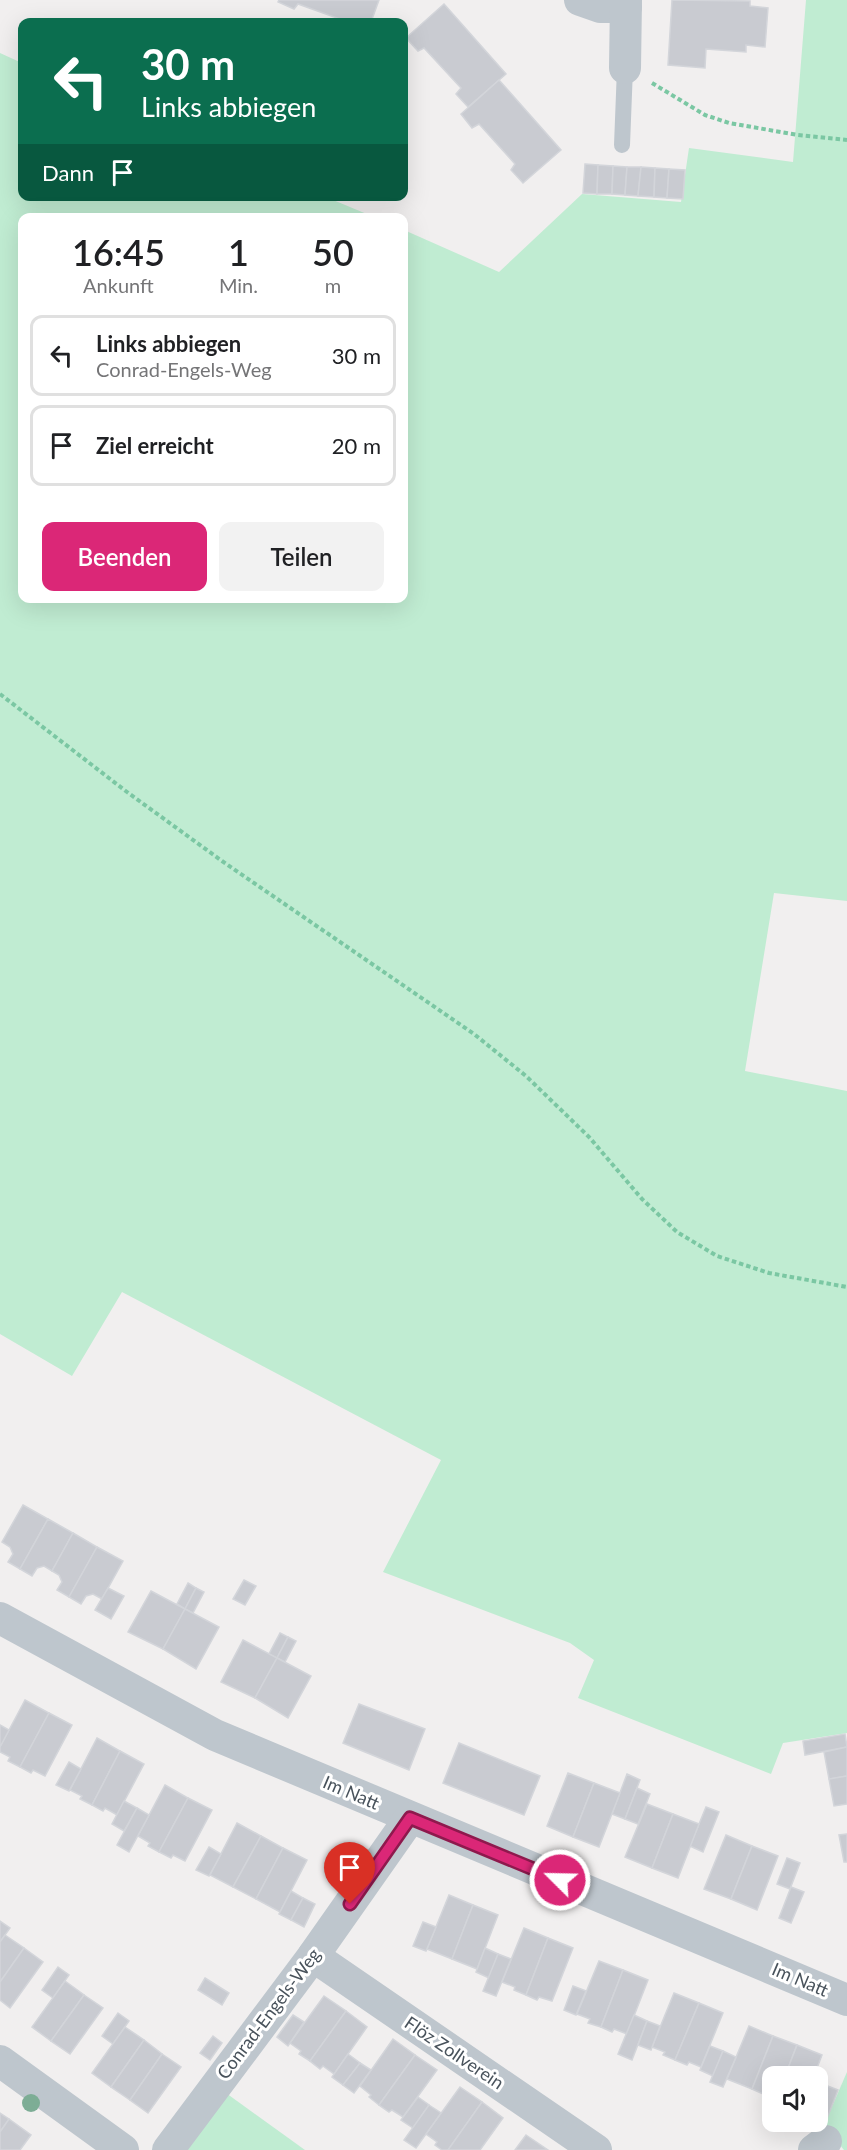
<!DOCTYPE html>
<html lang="de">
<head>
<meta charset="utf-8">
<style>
  body { margin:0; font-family:Lato,sans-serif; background:#f2f2f2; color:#202124; height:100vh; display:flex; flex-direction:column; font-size:22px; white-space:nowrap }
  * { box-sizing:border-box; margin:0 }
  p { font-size:20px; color:#757577 }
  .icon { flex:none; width:33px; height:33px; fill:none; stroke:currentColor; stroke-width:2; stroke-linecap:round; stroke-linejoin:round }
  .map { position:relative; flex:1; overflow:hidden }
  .drawer { position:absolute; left:18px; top:213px; width:390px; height:390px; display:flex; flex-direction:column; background:#fff; border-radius:12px; box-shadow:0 6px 24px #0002 }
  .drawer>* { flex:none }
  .banner { position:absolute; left:18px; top:18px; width:390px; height:183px; border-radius:12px; box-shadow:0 6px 24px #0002; background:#0b6e4f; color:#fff; overflow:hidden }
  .tools { position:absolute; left:762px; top:2066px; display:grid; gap:12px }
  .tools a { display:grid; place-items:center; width:66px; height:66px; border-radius:12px; background:#fff; box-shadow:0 6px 24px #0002; font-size:30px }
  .pin { position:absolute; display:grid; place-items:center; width:51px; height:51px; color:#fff; margin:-62px -26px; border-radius:50% 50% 50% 0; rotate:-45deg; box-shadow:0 0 6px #0007 }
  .pin .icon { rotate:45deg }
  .me { position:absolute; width:66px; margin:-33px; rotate:293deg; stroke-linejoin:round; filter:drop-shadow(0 0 4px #0008) }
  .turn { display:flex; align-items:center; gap:21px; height:126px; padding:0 24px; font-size:27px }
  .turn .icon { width:78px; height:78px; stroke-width:2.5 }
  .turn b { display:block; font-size:42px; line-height:51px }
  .then { display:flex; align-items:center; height:57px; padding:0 24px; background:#0003; gap:12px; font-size:22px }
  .eta { display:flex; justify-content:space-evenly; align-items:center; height:102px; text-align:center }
  .eta b { font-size:36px; font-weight:600; line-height:42px }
  .button { display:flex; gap:12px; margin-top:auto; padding:12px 24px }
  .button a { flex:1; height:69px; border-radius:12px; background:#db2777; color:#fff; font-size:24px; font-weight:600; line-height:69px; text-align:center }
  .button a+a { background:#f2f2f2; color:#202124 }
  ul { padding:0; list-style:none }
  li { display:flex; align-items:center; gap:18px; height:81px; margin:0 12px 9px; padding:0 12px; border:3px solid #e0e0e0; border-radius:12px }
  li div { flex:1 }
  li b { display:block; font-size:22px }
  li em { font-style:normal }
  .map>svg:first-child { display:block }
  .green { fill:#c0ecd2 }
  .building { fill:#c9cbd1; stroke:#d3d5da; stroke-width:1.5 }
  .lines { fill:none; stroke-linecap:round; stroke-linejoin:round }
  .path { stroke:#7bc7a3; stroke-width:4; stroke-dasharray:4.5 3; stroke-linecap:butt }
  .lane { stroke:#bec6cd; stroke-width:16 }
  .street { stroke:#bec6cd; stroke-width:32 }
  .tree { fill:#7dad95 }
  .route-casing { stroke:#8e194d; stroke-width:15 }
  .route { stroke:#db2777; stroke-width:10 }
  .labels { text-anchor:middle; stroke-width:6; stroke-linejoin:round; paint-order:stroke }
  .street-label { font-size:18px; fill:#48525b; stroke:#fff }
</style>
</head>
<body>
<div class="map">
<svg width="847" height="2150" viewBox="0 0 847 2150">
  <rect width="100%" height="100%" fill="#f1efef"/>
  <g class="green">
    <path d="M806 0H847V901L774 893 745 1071 847 1091V1733L783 1743 771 1774 578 1698 594 1660 570 1643 383 1572 441 1460 122 1292 72 1376 0 1334V53L22 63V196L326 197 374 217 22 218V598H404V230L499 272 582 194 681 202 689 148 793 162Z"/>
    <path d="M847 2072V2150H844L824 2125Z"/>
    <path d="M226 2093 305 2150H182Z"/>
  </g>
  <g class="building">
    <path d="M279 0H379L371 22H348L298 4 294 9 278 2Z"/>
    <path d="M672 0 750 1V6L768 8 765 47 746 45V52L706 49 705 68 668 65Z"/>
    <path d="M444 4 506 74 468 107 456 94 461 88 424 48 418 51 406 38Z"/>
    <path d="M499 80 561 150 523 183 511 170 515 164 479 124 472 128 461 114Z"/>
    <path d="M585 164 598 165 597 194 583 193Z"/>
    <path d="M598 165 613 166 612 194H597Z"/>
    <path d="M613 166 627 167 625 195 612 194Z"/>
    <path d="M627 167H641L638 196 625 195Z"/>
    <path d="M641 167 655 168 654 197 638 196Z"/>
    <path d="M655 168 669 169 667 198 654 197Z"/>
    <path d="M669 169 685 170 683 199 667 198Z"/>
    <path d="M23 1505 48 1519 20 1569 8 1562 13 1554 10 1547 2 1542Z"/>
    <path d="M48 1519 73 1533 52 1571 44 1566 37 1568 32 1576 20 1569Z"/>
    <path d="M73 1533 97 1547 69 1597 57 1590 62 1582 59 1575 52 1571Z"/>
    <path d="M97 1547 123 1561 102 1599 93 1594 86 1596 81 1604 69 1597Z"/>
    <path d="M244 1580 256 1586 245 1605 233 1599Z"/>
    <path d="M188 1583 196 1588 185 1609 177 1604Z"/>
    <path d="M108 1588 124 1596 111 1619 95 1610Z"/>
    <path d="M196 1588 204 1592 193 1613 185 1609Z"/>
    <path d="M151 1591 185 1609 163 1649 128 1632Z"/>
    <path d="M185 1609 219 1627 196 1669 163 1649Z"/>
    <path d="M280 1633 288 1637 277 1658 269 1654Z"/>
    <path d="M288 1637 296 1641 285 1662 277 1658Z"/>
    <path d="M243 1640 277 1658 255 1698 221 1682Z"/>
    <path d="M277 1658 311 1676 288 1718 255 1698Z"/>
    <path d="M25 1700 49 1713 20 1767 8 1761 10 1757 0 1752V1747Z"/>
    <path d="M359 1704 425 1729 409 1770 343 1743Z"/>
    <path d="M49 1713 72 1725 45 1776 33 1770 31 1773 20 1767Z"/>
    <path d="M0 1725 9 1730 0 1747Z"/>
    <path d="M845 1734 847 1747 805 1755 803 1741Z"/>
    <path d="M97 1738 120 1751 92 1805 80 1799 82 1796 70 1790Z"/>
    <path d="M459 1743 540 1776 524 1815 443 1783Z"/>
    <path d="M847 1747V1776L829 1779 824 1752Z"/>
    <path d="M120 1751 144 1764 117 1815 105 1808 103 1811 92 1805Z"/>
    <path d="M69 1762 81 1769 69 1791 56 1785Z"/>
    <path d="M568 1773 594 1783 573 1837 547 1826Z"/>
    <path d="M627 1774 640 1780 625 1819 612 1814Z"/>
    <path d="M847 1776V1804L834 1806 829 1779Z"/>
    <path d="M594 1783 620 1793 599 1847 573 1837Z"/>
    <path d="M165 1785 188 1798 159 1852 148 1846 150 1843 138 1836Z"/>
    <path d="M637 1788 650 1794 638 1824 625 1819Z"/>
    <path d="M188 1798 212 1810 185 1861 173 1855 171 1858 159 1852Z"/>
    <path d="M124 1801 137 1808 124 1831 112 1824Z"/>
    <path d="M647 1804 673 1814 652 1868 625 1857Z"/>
    <path d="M706 1807 719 1812 703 1852 690 1846Z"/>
    <path d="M137 1808 149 1815 129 1852 117 1845Z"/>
    <path d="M673 1814 699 1824 678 1878 652 1868Z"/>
    <path d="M237 1823 261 1836 233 1887 210 1875Z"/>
    <path d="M847 1834V1862H844L839 1835Z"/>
    <path d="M726 1835 752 1846 731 1899 704 1889Z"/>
    <path d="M261 1836 283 1848 256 1899 233 1887Z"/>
    <path d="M752 1846 778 1856 757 1910 731 1899Z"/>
    <path d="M209 1847 221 1854 209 1876 196 1870Z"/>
    <path d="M283 1848 307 1860 280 1912 256 1899Z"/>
    <path d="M787 1858 800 1863 790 1889 777 1884Z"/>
    <path d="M791 1887 804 1892 791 1923 779 1918Z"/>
    <path d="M291 1891 303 1898 291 1920 279 1914Z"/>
    <path d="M449 1895 473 1905 452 1959 427 1949Z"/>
    <path d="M303 1898 315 1904 304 1927 291 1920Z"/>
    <path d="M473 1905 498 1915 477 1969 452 1959Z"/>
    <path d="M0 1921 10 1928 0 1942Z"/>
    <path d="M423 1922 436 1927 426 1951 413 1946Z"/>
    <path d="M524 1928 548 1938 526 1995 514 1990 515 1987 502 1982Z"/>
    <path d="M5 1935 24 1948 0 1982V1942Z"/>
    <path d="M548 1938 573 1948 552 2001 539 1997 537 2000 526 1995Z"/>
    <path d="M24 1948 43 1962 10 2008 0 2000V1982Z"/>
    <path d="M485 1948 498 1954 489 1978 476 1972Z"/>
    <path d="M498 1954 511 1959 496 1996 483 1991Z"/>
    <path d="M599 1961 623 1970 601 2027 588 2023 590 2019 577 2014Z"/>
    <path d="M58 1967 69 1975 53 1998 42 1990Z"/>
    <path d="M623 1970 648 1980 627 2034 614 2029 612 2032 601 2027Z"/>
    <path d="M205 1978 229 1993 222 2005 198 1990Z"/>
    <path d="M65 1981 84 1995 51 2041 32 2027Z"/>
    <path d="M573 1986 586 1991 576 2015 564 2010Z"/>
    <path d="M674 1993 699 2003 675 2060 663 2055 665 2052 652 2047Z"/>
    <path d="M84 1995 103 2008 70 2054 51 2041Z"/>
    <path d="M324 1996 346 2011 310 2061 299 2054 301 2051 290 2043Z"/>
    <path d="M699 2003 723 2013 701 2067 689 2062 687 2065 675 2060Z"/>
    <path d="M346 2011 367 2027 334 2074 323 2066 320 2069 310 2061Z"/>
    <path d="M118 2013 129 2021 113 2044 102 2036Z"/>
    <path d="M293 2015 304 2022 288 2046 277 2037Z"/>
    <path d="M634 2015 647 2021 632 2060 618 2054Z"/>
    <path d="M647 2021 660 2026 651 2050 638 2045Z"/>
    <path d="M749 2026 773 2036 752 2089 727 2079Z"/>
    <path d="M125 2027 144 2040 111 2087 92 2073Z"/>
    <path d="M213 2036 222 2043 210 2060 200 2053Z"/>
    <path d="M773 2036 797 2045 785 2076H772V2098L752 2089Z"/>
    <path d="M393 2039 415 2055 379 2105 369 2097 371 2095 360 2086Z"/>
    <path d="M144 2040 162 2054 130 2100 111 2087Z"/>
    <path d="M797 2045 822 2055 814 2076H785Z"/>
    <path d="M710 2046 723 2051 713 2076 700 2070Z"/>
    <path d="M723 2051 736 2057 723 2087 710 2082Z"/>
    <path d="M162 2054 181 2067 148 2113 130 2100Z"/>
    <path d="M348 2054 360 2063 343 2085 332 2077Z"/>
    <path d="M415 2055 437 2070 403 2117 392 2110 389 2112 379 2105Z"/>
    <path d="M360 2063 371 2070 354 2093 343 2085Z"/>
    <path d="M825 2085 838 2090 826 2121 818 2117V2104Z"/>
    <path d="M460 2087 482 2102 448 2150H442L435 2145 437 2142 426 2134Z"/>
    <path d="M418 2097 429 2105 413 2128 401 2120Z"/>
    <path d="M482 2102 503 2118 480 2150H448Z"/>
    <path d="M429 2105 441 2113 416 2148 404 2140Z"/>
    <path d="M0 2113 9 2119 0 2132Z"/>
    <path d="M9 2119 31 2135 20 2150H0V2132Z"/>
    <path d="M526 2135 548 2150H515Z"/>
  </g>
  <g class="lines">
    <g class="path">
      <path d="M652 83 705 115 729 123 798 135 847 140"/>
      <path d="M0 694 127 792 222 861 474 1034 526 1076 589 1137 642 1199 677 1232 717 1256 769 1273 847 1287"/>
    </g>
    <path class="lane" d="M622 145 625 68"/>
    <g class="street">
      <path d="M580 0 600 7H626"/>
      <path d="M625 68 626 0"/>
      <path d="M0 1618 215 1735 847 2000"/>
      <path d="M313 1956 596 2150"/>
      <path d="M0 2061 123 2150"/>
      <path d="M168 2150 313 1956 410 1818"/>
      <path d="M814 2150 826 2141"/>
    </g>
  </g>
  <circle class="tree" cx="31" cy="2103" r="9"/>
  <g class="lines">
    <g class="route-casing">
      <path id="route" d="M350 1904 410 1818 560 1880"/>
    </g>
    <use href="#route" class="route"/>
  </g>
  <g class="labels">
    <g class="street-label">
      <text transform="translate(351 1793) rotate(23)" y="6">Im Natt</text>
      <text transform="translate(800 1980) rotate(23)" y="6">Im Natt</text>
      <text transform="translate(269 2014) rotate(-53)" y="6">Conrad-Engels-Weg</text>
      <text transform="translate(454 2053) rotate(34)" y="6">Flöz Zollverein</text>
    </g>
  </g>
</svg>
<div class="tools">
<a><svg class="icon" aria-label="sound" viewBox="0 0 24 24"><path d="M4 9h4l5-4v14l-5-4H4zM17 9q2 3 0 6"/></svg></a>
</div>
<div class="pin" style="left:350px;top:1904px;background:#d93025"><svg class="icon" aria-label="arrive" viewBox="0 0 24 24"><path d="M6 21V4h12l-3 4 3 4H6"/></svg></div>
<svg class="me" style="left:560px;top:1880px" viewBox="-20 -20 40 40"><circle r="17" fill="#db2777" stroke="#fff" stroke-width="3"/><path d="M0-11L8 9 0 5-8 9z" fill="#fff"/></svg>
<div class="banner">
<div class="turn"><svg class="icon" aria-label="left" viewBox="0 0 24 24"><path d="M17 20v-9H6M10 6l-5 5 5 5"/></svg><div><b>30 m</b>Links abbiegen</div></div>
<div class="then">Dann<svg class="icon" aria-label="arrive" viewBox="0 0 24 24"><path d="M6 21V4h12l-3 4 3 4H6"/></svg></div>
</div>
<section class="drawer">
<div class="eta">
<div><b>16:45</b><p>Ankunft</p></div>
<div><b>1</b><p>Min.</p></div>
<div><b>50</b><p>m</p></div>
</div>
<ul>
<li><svg class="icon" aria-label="left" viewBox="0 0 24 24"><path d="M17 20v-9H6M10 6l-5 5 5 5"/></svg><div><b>Links abbiegen</b><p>Conrad-Engels-Weg</p></div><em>30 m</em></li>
<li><svg class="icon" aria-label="arrive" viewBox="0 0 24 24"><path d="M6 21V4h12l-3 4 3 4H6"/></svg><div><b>Ziel erreicht</b></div><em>20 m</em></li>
</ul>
<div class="button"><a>Beenden</a><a>Teilen</a></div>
</section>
</div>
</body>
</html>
